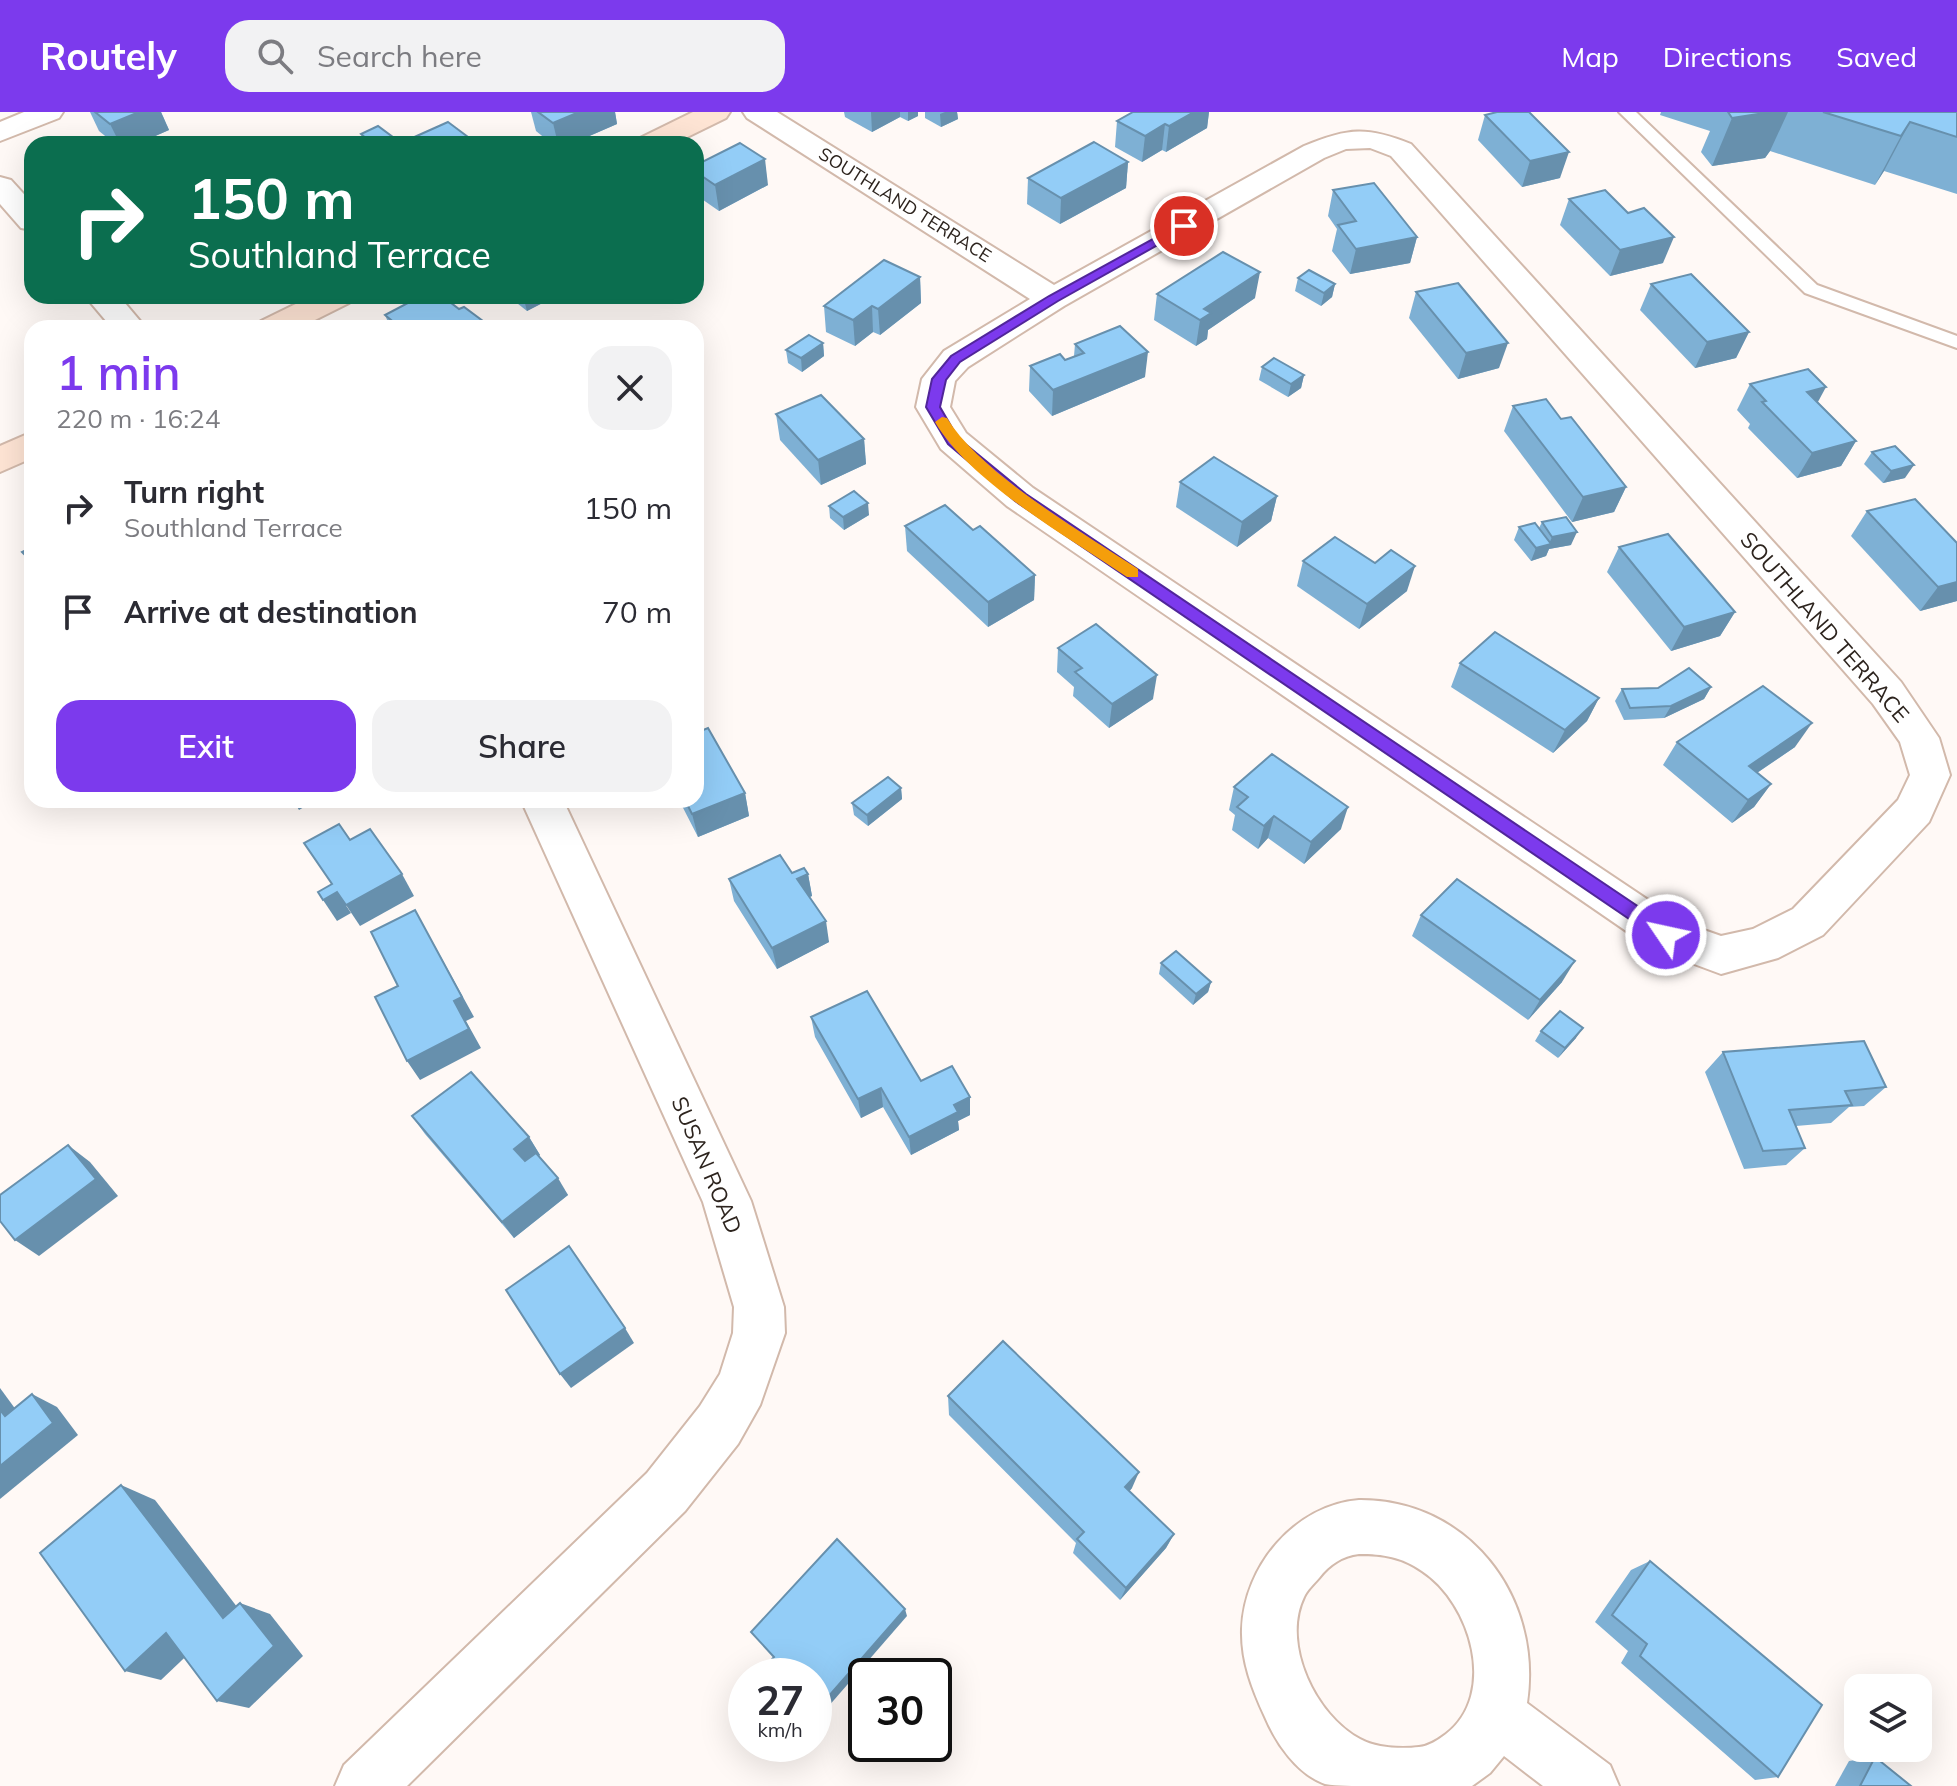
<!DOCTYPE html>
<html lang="en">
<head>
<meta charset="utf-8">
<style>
  body { margin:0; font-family:Mulish,sans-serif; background:#f2f2f3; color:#2b2b33; height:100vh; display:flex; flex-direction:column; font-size:30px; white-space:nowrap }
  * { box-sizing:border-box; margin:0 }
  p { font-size:26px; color:#7c7c81 }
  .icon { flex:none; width:44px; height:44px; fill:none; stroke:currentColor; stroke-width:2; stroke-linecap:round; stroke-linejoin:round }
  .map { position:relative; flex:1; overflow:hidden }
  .drawer { position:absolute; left:24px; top:208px; width:680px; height:488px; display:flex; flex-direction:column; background:#fff; border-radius:24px; box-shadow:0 8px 32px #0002 }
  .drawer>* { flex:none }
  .banner { position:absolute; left:24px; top:24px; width:680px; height:168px; border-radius:24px; box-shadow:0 8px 32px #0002; background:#0b6e4f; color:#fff; overflow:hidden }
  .buttons { position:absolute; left:1844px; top:1562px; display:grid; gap:16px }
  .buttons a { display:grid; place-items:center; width:88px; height:88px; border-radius:16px; background:#fff; box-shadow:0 8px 32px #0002; font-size:40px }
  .speed { position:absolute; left:728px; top:1546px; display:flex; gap:16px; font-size:40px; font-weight:700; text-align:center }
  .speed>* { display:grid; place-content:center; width:104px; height:104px; border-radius:50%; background:#fff; box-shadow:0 8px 32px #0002; line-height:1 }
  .speed small { font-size:20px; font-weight:400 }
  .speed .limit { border:4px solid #111; border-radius:12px; background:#fff; color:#111 }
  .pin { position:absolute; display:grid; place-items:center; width:68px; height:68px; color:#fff; margin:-34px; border:4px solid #fff; border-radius:50%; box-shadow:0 2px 8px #0007 }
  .me { position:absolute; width:88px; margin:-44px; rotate:304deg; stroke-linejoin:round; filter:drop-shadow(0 0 6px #0008) }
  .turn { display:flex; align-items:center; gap:28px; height:168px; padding:0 32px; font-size:36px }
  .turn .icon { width:104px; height:104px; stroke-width:2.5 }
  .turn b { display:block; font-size:56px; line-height:68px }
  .round { display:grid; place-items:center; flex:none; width:84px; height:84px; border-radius:24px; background:#f2f2f3 }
  .overview { display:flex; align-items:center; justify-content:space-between; height:136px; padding:0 32px }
  h1 { font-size:48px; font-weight:600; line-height:60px; color:#7c3aed }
  .button { display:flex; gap:16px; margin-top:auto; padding:16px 32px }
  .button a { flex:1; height:92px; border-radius:24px; background:#7c3aed; color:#fff; font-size:32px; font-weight:600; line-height:92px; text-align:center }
  .button a+a { background:#f2f2f3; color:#2b2b33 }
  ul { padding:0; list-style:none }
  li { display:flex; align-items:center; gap:24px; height:104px; padding:0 32px }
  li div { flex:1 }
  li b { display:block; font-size:30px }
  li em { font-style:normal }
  header { display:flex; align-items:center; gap:48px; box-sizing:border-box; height:112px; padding:0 40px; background:#7c3aed; color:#fff }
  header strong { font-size:38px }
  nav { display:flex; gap:44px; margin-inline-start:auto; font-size:28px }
  .search { width:560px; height:72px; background:#f2f2f3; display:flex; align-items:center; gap:20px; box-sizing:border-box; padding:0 28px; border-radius:24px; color:#7c7c81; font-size:30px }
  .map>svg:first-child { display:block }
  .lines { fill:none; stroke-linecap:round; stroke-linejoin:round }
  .service-casing { stroke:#d2b9ab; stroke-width:4 }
  .minor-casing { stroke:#d2b9ab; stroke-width:4 }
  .secondary-casing { stroke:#d2b9ab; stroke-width:4 }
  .service { fill:#fff; fill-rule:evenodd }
  .minor { fill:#fff; fill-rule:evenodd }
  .secondary { fill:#fee4d4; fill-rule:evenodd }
  .wall { fill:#7eb0d4 }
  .shaded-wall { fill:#6790ad }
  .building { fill:#93cdf7; stroke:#6790ad; stroke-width:2 }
  .route { fill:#7c3aed; stroke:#51269a; stroke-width:2 }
  .slow { fill:#f59e0b }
  .labels { text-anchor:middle; stroke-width:7; stroke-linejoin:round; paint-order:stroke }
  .far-street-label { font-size:18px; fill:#2d241e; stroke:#fff }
  .street-label { font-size:22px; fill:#2d241e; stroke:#fff }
</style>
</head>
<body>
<header>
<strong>Routely</strong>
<div class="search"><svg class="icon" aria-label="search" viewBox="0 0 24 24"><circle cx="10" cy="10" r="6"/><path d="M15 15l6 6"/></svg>Search here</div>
<nav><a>Map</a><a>Directions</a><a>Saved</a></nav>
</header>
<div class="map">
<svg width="1957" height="1674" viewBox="0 0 1957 1674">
  <rect width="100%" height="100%" fill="#fff9f6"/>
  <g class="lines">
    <g class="service-casing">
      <path id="service" d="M1619 0H1636L1817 173 1957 224V236L1805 181Z"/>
    </g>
    <g class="minor-casing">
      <g id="minor">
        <path d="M24 0H63L59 6 0 29V10Z"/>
        <path d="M743 0H777L1054 173 1304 34C1348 16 1366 14 1411 32L1901 570 1939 626 1950 663 1929 710 1823 823 1778 846 1721 862 1651 836 1007 394 941 337 916 295 922 267 944 239 1030 187 747 6ZM1370 36 1391 44 1873 592 1900 630 1910 663 1898 688 1793 797 1753 817 1721 824 1681 810 1033 376 966 321 950 295 955 269 968 255 1064 194 1324 46 1346 37Z"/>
        <path d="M0 65 11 68 32 91V118L21 116 0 92Z"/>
        <path d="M85 184H119L146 216H112Z"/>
        <path d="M521 688H563L751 1089 784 1195 785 1221 760 1293 738 1332 685 1399 407 1674H335L344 1653 647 1361 700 1294 720 1262 733 1221 734 1195 703 1090Z"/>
        <path d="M1359 1388C1468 1387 1543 1485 1527 1591L1610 1653 1619 1674H1543L1504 1644 1490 1661 1472 1674C1437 1674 1402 1674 1368 1674 1355 1674 1337 1674 1325 1672 1297 1662 1276 1631 1265 1605 1252 1577 1241 1549 1242 1517 1244 1454 1295 1393 1359 1388ZM1359 1442C1383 1442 1402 1445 1422 1459 1471 1491 1498 1582 1446 1622 1438 1628 1429 1634 1419 1635 1401 1637 1376 1636 1360 1627 1316 1604 1281 1532 1304 1485 1307 1478 1314 1472 1319 1466 1329 1453 1342 1444 1359 1442Z"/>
      </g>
    </g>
    <g class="secondary-casing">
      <g id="secondary">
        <path d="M693 0H730L726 6 673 32H635L640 26Z"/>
        <path d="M312 184H354L349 191 299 216H257L261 209Z"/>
        <path d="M32 320V346L0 360V334Z"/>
      </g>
    </g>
    <use href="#service" class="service"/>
    <use href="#minor" class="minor"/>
    <use href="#secondary" class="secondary"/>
  </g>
  <g class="wall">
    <path d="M90 0H161L169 18 137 32H115L99 19Z"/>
    <path d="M531 0H615L617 12 571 32H552L536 19Z"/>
    <path d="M844 0H918V4L908 9 900 5 872 20 845 5Z"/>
    <path d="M925 0H957L958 7 941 15 925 6Z"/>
    <path d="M1133 0H1209L1207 16 1166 40 1162 38 1142 50 1115 35 1117 9Z"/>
    <path d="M1661 0H1957V82L1884 59 1875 73 1770 39 1765 46 1712 54 1701 40 1710 19 1660 3Z"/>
    <path d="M1485 3 1560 66 1522 75 1478 28Z"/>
    <path d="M361 22 401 31 470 32H365Z"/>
    <path d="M1128 50 1126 76 1060 112 1027 92 1028 66Z"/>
    <path d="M696 53 768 73 719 99 696 83Z"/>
    <path d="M1333 78 1417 125 1410 151 1350 162 1332 139 1337 117 1328 104Z"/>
    <path d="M1569 87 1663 151 1610 164 1560 113Z"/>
    <path d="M920 165 921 191 880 223 873 220 855 234 826 220 824 194Z"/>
    <path d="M1298 166 1335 172 1332 185 1321 194 1295 179Z"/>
    <path d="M1651 172 1749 220 1736 246 1695 256 1640 198Z"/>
    <path d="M1416 180 1499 256 1458 267 1409 206Z"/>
    <path d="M1157 182 1255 186 1208 218 1207 227 1196 234 1154 208Z"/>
    <path d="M508 184H556L527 199Z"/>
    <path d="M459 197 491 216 390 215 385 203Z"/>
    <path d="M823 231 824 244 802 260 788 251 786 238Z"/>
    <path d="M1075 232 1145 265 1052 304 1029 279 1030 254 1065 248 1074 244Z"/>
    <path d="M1262 255 1304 263 1301 276 1288 285 1259 268Z"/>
    <path d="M1750 272 1818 290 1856 329 1841 354 1797 366 1748 316 1750 312 1737 298Z"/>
    <path d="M1513 294 1561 307 1626 375 1614 400 1572 410 1504 319Z"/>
    <path d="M776 302 864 327 866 352 821 373 780 328Z"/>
    <path d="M1872 340 1905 366 1883 371 1864 352Z"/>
    <path d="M1180 370 1277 384 1271 409 1237 435 1176 395Z"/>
    <path d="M829 394 869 403 844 418 830 406Z"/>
    <path d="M1867 399 1957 489 1920 499 1851 424Z"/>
    <path d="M1542 410 1571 433 1549 437 1546 444 1531 449 1514 428 1519 415 1539 416Z"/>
    <path d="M905 414 973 418 1035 463 1034 488 988 515 907 439Z"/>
    <path d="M1619 435 1735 500 1720 524 1671 539 1607 460Z"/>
    <path d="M1303 449 1407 479 1359 517 1297 474Z"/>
    <path d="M1058 536 1153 587 1109 616 1073 584 1074 575 1057 560Z"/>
    <path d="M1460 551 1599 586 1587 609 1553 641 1451 575Z"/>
    <path d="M1711 575 1704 587 1664 606 1624 608 1615 589 1622 577Z"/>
    <path d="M1677 630 1795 635 1757 661 1771 672 1754 695 1732 711 1663 653Z"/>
    <path d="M1234 675 1341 717 1304 752 1268 726 1258 737 1232 718 1235 703 1229 698Z"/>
    <path d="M901 676 902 687 868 714 854 703 852 691Z"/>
    <path d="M745 681 749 704 698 725 679 688H696Z"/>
    <path d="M792 761 808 762 812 784 809 785 829 830 777 857 734 789 729 767Z"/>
    <path d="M1421 803 1562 870 1528 908 1412 824Z"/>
    <path d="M1161 851 1211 870 1208 880 1193 893 1159 862Z"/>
    <path d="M811 905 921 969 970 1003 958 1009 959 1018 911 1043 883 995 861 1006 815 925Z"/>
    <path d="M1541 919 1576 926 1558 946 1535 929Z"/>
    <path d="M1723 940 1886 975 1864 994 1849 995 1831 1011 1796 1014 1805 1036 1786 1053 1744 1057 1705 960Z"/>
    <path d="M412 1004 529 1025 540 1043 539 1044 568 1083 514 1126 425 1022Z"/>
    <path d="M948 1284 1132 1376 1129 1379 1174 1422 1166 1436 1120 1488 1073 1441 1076 1431 949 1303Z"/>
    <path d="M1650 1449 1778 1665 1755 1668 1621 1551 1628 1539 1595 1510 1631 1458Z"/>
    <path d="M1875 1645 1911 1674H1835L1849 1649Z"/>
  </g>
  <g class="shaded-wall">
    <path d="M139 0H161L169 18 137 32H120L110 12Z"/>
    <path d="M579 0H615L617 12 571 32H558L553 11Z"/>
    <path d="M871 0H900V5L872 20Z"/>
    <path d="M908 0H918V4L908 9Z"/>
    <path d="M945 0H957L958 7 941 15 940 2Z"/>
    <path d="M1194 0H1209L1207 16 1166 40 1169 14Z"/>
    <path d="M1771 0H1788L1770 39 1765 46 1712 54 1732 6Z"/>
    <path d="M1910 10 1884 59 1875 73 1901 24Z"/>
    <path d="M1165 12 1162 38 1142 50 1145 24Z"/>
    <path d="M468 25 470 32H451Z"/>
    <path d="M1569 40 1560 66 1522 75 1530 49Z"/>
    <path d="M765 47 768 73 719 99 715 73Z"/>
    <path d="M1128 50 1126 76 1060 112 1061 86Z"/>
    <path d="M1417 125 1410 151 1350 162 1356 137Z"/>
    <path d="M1674 125 1663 151 1610 164 1620 138Z"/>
    <path d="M1260 160 1255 186 1208 218 1207 227 1196 234 1200 208 1204 197Z"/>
    <path d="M920 165 921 191 880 223 878 197Z"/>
    <path d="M1335 172 1332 185 1321 194 1324 181Z"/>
    <path d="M523 184H556L527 199Z"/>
    <path d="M872 194 873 220 855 234 853 208Z"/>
    <path d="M1749 220 1736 246 1695 256 1707 230Z"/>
    <path d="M823 231 824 244 802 260 801 246Z"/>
    <path d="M1508 231 1499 256 1458 267 1466 241Z"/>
    <path d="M1148 240 1145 265 1052 304 1053 278Z"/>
    <path d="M1304 263 1301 276 1288 285 1291 272Z"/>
    <path d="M1826 275 1812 301 1807 280Z"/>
    <path d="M864 327 866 352 821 373 818 348Z"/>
    <path d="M1856 329 1841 354 1797 366 1812 341Z"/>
    <path d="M1914 353 1905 366 1883 371 1891 359Z"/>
    <path d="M1626 375 1614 400 1572 410 1583 385Z"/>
    <path d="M1277 384 1271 409 1237 435 1242 410Z"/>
    <path d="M868 391 869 403 844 418 843 405Z"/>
    <path d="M1577 420 1571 433 1549 437 1546 444 1531 449 1536 436 1549 432 1552 425Z"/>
    <path d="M1415 454 1407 479 1359 517 1367 492Z"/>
    <path d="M1035 463 1034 488 988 515V490Z"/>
    <path d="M1957 470V489L1920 499 1938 475Z"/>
    <path d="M1735 500 1720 524 1671 539 1684 515Z"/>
    <path d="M1157 563 1153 587 1109 616 1112 592Z"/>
    <path d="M1711 575 1704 587 1664 606 1671 594Z"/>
    <path d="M1599 586 1587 609 1553 641 1565 618Z"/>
    <path d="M1812 611 1795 635 1733 677 1749 654Z"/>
    <path d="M1771 672 1754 695 1732 711 1748 688Z"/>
    <path d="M901 676 902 687 868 714 867 703Z"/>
    <path d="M745 681 749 704 698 725 692 702Z"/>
    <path d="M293 688H316L299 698Z"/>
    <path d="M1348 695 1341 717 1304 752 1311 730Z"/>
    <path d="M1274 704 1268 726 1258 737 1264 714Z"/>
    <path d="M402 762 414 784 360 814 346 793Z"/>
    <path d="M808 762 812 784 801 789 797 767Z"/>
    <path d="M337 780 351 801 337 809 323 788Z"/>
    <path d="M415 798 474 905 466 909 481 936 420 968 407 949 454 889Z"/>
    <path d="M826 809 829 830 777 857 772 836Z"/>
    <path d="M1575 849 1562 870 1528 908 1540 888Z"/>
    <path d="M1211 870 1208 880 1193 893 1196 882Z"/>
    <path d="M1583 916 1576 926 1558 946 1565 936Z"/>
    <path d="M881 976 883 995 861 1006 858 987Z"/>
    <path d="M970 985V1003L958 1009 959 1018 911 1043 909 1025 954 993Z"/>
    <path d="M529 1025 540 1043 525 1054 514 1037Z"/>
    <path d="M68 1033 90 1050 118 1084 39 1144 15 1128Z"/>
    <path d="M558 1066 568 1083 514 1126 502 1110Z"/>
    <path d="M625 1216 634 1231 571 1276 560 1262Z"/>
    <path d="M0 1276 30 1317 5 1304 0 1298Z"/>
    <path d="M32 1282 57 1295 78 1323 0 1387V1354Z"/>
    <path d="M1139 1360 1132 1376 1120 1391 1125 1375Z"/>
    <path d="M121 1373 155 1388 254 1517 223 1506Z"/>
    <path d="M1174 1422 1166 1436 1120 1488 1126 1476Z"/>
    <path d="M240 1491 270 1502 303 1544 249 1596 217 1589Z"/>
    <path d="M905 1497 907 1504 814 1611V1601Z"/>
    <path d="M166 1521 200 1531 161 1568 125 1559Z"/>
  </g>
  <g class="building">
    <path d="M95 0H139L110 12Z"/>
    <path d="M538 0H579L553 11Z"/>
    <path d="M1133 0H1194L1169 14 1165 12 1145 24 1117 9Z"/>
    <path d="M1497 0H1529L1569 40 1530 49 1485 3Z"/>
    <path d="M1728 0H1771L1732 6Z"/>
    <path d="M1823 0H1957V25L1910 10 1901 24Z"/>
    <path d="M448 10 468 25 451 32H373L361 22 378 14 401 31Z"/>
    <path d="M1094 30 1128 50 1061 86 1028 66Z"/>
    <path d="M740 31 765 47 715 73 696 60V53Z"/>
    <path d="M1374 71 1417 125 1356 137 1338 113 1356 109 1333 78Z"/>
    <path d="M1605 78 1628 101 1644 96 1674 125 1620 138 1569 87Z"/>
    <path d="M1223 140 1260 160 1204 197 1211 201 1200 208 1157 182Z"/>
    <path d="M884 148 920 165 878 197 872 194 853 208 824 194Z"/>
    <path d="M1309 158 1335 172 1324 181 1298 166Z"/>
    <path d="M1691 162 1749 220 1707 230 1651 172Z"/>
    <path d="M1458 171 1508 231 1466 241 1416 180Z"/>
    <path d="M421 184H442L459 197 464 195 491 215 388 216 396 212 385 203Z"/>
    <path d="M1120 214 1148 240 1053 278 1030 254 1060 242 1065 248 1084 241 1075 232Z"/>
    <path d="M809 223 823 231 801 246 786 238Z"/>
    <path d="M1274 246 1304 263 1291 272 1262 255Z"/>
    <path d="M1808 257 1826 275 1807 280 1856 329 1812 341 1762 290 1766 289 1750 272Z"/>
    <path d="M821 283 864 327 818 348 776 302Z"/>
    <path d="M1546 287 1561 307 1571 305 1626 375 1583 385 1513 294Z"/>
    <path d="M1895 334 1914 353 1891 359 1872 340Z"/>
    <path d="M1214 345 1277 384 1242 410 1180 370Z"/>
    <path d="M854 379 868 391 843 405 829 394Z"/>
    <path d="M1915 387 1957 431V470L1938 475 1867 399Z"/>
    <path d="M945 393 973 418 980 414 1035 463 988 490 905 414Z"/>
    <path d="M1566 405 1577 420 1552 425 1542 410Z"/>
    <path d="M1535 411 1551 432 1536 436 1519 415Z"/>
    <path d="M1668 422 1735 500 1684 515 1619 435Z"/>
    <path d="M1335 425 1375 451 1391 438 1415 454 1367 492 1303 449Z"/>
    <path d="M32 435V450L22 440Z"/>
    <path d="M1096 512 1157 563 1112 592 1075 560 1082 556 1058 536Z"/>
    <path d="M1495 520 1599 586 1565 618 1460 551Z"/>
    <path d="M1689 556 1711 575 1671 594 1630 596 1622 577 1658 576Z"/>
    <path d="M1763 574 1812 611 1749 654 1771 672 1748 688 1677 630Z"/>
    <path d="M708 616 745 681 692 702 685 688H696V621Z"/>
    <path d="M1272 642 1348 695 1311 730 1274 704 1264 714 1237 695 1248 685 1234 675Z"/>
    <path d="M888 665 901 676 867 703 852 691Z"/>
    <path d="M339 712 350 728 370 717 402 762 346 793 337 780 323 788 318 780 332 772 304 731Z"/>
    <path d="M780 743 792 761 804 756 808 762 797 767 826 809 772 836 729 767Z"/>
    <path d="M1457 767 1575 849 1540 888 1421 803Z"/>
    <path d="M415 798 462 885 454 889 469 917 407 949 375 885 398 874 371 820Z"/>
    <path d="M1176 839 1211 870 1196 882 1161 851Z"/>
    <path d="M867 879 921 969 952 954 970 985 954 993 958 1000 909 1025 881 976 858 987 811 905Z"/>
    <path d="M1560 899 1583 916 1565 936 1541 919Z"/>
    <path d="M1864 929 1886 975 1845 979 1852 993 1789 998 1805 1036 1763 1039 1723 940Z"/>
    <path d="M471 960 529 1025 514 1037 525 1049 536 1041 558 1066 502 1110 412 1004Z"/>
    <path d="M68 1033 96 1067 15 1128 0 1109V1083Z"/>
    <path d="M569 1134 625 1216 560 1262 506 1178Z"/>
    <path d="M1003 1229 1139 1360 1125 1375 1174 1422 1126 1476 1077 1427 1084 1420 948 1284Z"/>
    <path d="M32 1282 53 1311 0 1354V1298L5 1304Z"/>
    <path d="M121 1373 223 1506 240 1491 274 1534 217 1589 166 1521 125 1559 40 1441Z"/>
    <path d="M837 1427 905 1497 814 1601V1564H757L774 1545 751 1520Z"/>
    <path d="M1650 1449 1822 1593 1778 1665 1640 1544 1647 1532 1612 1503Z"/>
    <path d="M1875 1645 1911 1674H1860Z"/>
  </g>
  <path class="route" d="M1184 110 1190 114 1188 116 1058 189 960 250 946 268 940 295 958 326 1026 382 1673 818 1675 823 1673 828H1660L1015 389 948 332 926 295 932 267 951 244 1049 184Z"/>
  <path class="slow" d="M942 305 947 306C981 362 1082 420 1138 457V465H1127C1068 425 970 370 935 310Z"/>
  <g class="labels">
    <g class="far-street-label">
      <text transform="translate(905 93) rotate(32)" y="6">SOUTHLAND TERRACE</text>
    </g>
    <g class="street-label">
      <text transform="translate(1825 515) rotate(49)" y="8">SOUTHLAND TERRACE</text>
      <text transform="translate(707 1053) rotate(67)" y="8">SUSAN ROAD</text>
    </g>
  </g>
</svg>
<div class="buttons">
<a><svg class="icon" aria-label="layers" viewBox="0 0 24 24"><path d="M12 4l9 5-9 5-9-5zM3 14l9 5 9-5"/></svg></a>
</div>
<div class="speed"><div>27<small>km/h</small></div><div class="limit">30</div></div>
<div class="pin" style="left:1184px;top:114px;background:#d93025"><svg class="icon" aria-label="arrive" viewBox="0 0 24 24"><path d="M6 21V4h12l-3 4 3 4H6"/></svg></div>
<svg class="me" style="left:1666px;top:823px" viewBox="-20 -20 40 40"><circle r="17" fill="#7c3aed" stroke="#fff" stroke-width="3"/><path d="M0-11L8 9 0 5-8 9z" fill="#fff"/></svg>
<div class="banner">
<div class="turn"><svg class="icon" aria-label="right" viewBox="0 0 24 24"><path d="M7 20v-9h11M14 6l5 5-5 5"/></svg><div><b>150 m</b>Southland Terrace</div></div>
</div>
<section class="drawer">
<div class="overview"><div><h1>1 min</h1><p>220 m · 16:24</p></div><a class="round"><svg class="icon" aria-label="close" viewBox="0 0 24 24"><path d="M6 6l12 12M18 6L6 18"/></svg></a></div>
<ul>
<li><svg class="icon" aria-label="right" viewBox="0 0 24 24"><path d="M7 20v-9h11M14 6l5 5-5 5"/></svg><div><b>Turn right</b><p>Southland Terrace</p></div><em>150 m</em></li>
<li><svg class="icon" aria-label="arrive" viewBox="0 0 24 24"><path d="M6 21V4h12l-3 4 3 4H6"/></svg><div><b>Arrive at destination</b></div><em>70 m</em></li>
</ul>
<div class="button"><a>Exit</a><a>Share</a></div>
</section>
</div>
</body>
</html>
